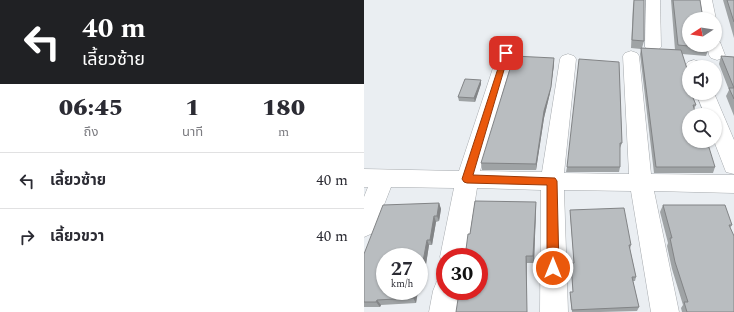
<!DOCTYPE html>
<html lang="th">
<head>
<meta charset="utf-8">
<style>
  body { margin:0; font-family:Spectral,"Noto Sans Thai",serif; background:#f2f2f3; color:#2b2b33; height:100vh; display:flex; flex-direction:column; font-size:15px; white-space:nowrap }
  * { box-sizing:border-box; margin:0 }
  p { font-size:13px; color:#7c7c81 }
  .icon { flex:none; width:22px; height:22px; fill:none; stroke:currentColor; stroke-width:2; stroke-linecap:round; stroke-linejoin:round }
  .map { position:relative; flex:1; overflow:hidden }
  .side { display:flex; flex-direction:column; background:#fff; width:364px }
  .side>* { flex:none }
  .guide { background:#202124; color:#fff; overflow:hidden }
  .needle { width:26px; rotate:258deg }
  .controls { position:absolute; left:318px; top:12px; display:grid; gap:8px }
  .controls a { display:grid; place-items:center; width:40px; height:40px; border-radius:50%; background:#fff; box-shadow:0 1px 3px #0004; font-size:20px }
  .speed { position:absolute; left:12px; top:248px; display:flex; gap:8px; font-size:20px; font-weight:700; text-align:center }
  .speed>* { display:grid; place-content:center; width:52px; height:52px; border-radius:50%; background:#fff; box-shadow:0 1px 3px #0004; line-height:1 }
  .speed small { font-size:10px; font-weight:400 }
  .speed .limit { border:6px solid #d22; background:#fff; color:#111 }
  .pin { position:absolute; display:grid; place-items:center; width:34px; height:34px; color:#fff; margin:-17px; border-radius:8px; box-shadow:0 2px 6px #0006 }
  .me { position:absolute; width:44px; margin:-22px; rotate:0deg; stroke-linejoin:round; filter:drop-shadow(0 0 3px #0008) }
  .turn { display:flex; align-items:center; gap:14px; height:84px; padding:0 16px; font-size:18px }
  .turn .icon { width:52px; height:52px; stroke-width:2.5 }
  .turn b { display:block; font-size:28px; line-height:34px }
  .eta { display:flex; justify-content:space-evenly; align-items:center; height:68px; text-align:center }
  .eta b { font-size:24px; font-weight:800; line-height:28px }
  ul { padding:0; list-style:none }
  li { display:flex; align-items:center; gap:12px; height:56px; padding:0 16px; border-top:1px solid #e1e1e2 }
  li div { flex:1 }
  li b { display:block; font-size:15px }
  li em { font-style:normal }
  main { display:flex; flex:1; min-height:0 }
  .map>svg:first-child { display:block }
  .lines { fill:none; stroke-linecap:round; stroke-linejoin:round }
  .minor-casing { stroke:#a6aaae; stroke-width:1 }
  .minor { fill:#fff; fill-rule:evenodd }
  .wall { fill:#9fa3a5 }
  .shaded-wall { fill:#828486 }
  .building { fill:#b9bdc0; stroke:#828486 }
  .route { fill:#ea580c; stroke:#983908 }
</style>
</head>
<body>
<main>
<section class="side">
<div class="guide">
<div class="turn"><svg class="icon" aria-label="left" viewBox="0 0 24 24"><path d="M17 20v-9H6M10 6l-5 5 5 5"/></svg><div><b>40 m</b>เลี้ยวซ้าย</div></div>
</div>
<div class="eta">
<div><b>06:45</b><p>ถึง</p></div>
<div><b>1</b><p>นาที</p></div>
<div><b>180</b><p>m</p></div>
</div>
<ul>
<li><svg class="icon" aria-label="left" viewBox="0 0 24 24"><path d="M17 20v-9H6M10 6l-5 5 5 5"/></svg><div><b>เลี้ยวซ้าย</b></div><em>40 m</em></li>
<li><svg class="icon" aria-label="right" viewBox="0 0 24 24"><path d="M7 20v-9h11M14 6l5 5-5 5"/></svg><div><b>เลี้ยวขวา</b></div><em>40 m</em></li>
</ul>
</section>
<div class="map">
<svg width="370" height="312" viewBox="0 0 370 312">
  <rect width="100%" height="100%" fill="#eaeef2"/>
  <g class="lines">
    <g class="minor-casing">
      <g id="minor">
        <path d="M282 0H296L297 47 294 50 289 52 284 50 281 47Z"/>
        <path d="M334 0H348L352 19 351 20V19H338Z"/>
        <path d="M351 40 356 42 361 55 359 58 353 60 347 58 345 55 343 45H351Z"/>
        <path d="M142 48 148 50 150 53 116 171 178 172 196 59 198 56 204 54 210 56 212 59 200 173 265 174 259 56 261 53 267 51 273 53 275 56 287 174 370 175V193L290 191 315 312H287L267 191 200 190 204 312H176L177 190 113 188 102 257H81V266L76 257 90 188 27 187 9 233 0 237V197L4 187H0V169L95 171 134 53 136 50Z"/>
        <path d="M330 60 336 62 339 67H325V70L322 65 324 62Z"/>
        <path d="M332 93H350L370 140V174L362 172 350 141 351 115H341Z"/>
        <path d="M81 278V291H97L93 312H65L69 291 73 281Z"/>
      </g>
    </g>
    <use href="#minor" class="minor"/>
  </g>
  <g class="wall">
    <path d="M270 0 280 41 278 48 311 50 307 0H336L345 48 342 56 318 54 325 93H328V94L332 105 330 109 325 115 351 167 349 173H290L276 54 277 49 267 48 269 5Z"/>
    <path d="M359 0H370V38Z"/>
    <path d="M357 56 370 57V116L362 96 365 90 355 64Z"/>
    <path d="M255 62 258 143 256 148V167L255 172H202L203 167Z"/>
    <path d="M190 64 186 93 180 118 172 170H118L117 163Z"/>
    <path d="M117 80V84L111 102 95 101 94 97Z"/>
    <path d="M172 202V209L170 263H163L97 299Z"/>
    <path d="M75 203 77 209 75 221 72 222 68 245H65L60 277 57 278 55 288V257L21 291H54L52 303 17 305 16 307H0V254Z"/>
    <path d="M299 205 368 225 366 228 370 312H318L317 308 319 305 308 269 303 246 304 243 296 212Z"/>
    <path d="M206 210 267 245 266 249 272 277 271 281H269L275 307 273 311 236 312H208L206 295V292H209L207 267V263H210L206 214Z"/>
  </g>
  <g class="shaded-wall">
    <path d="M190 58V64L186 93 180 118 172 170V164L180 111Z"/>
    <path d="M117 80V84L111 102 110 98Z"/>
    <path d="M172 202V209L170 263 169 256Z"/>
    <path d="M75 203 77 209 75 221 73 216Z"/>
    <path d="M70 216 72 222 68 245 66 240Z"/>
    <path d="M63 240 65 245 60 277 57 272Z"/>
    <path d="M162 256 163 263V312Z"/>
    <path d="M55 274 57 278 55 288Z"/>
    <path d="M51 291H54L52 303 49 298Z"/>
    <path d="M13 300 17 305 16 307 12 302Z"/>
  </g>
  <g class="building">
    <path d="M270 0H280V41L268 40Z"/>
    <path d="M309 0H336L339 19H325V45H344L345 48 314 45Z"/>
    <path d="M363 0H370V22Z"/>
    <path d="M277 48 317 50 325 75V93H327L332 105H329L332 115H325V141H343L351 167H292Z"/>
    <path d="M150 56 190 58 187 87 180 111 172 164 117 163Z"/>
    <path d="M357 56 370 57V88Z"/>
    <path d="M215 59 255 62 258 143H256V167H203Z"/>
    <path d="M101 79 117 80 110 98 94 97Z"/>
    <path d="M365 88H370V99Z"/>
    <path d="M111 201 172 202 169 256H162L163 312H92L94 299H97L98 291H115V257H101L104 234H106Z"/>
    <path d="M75 203 73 216H70L66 240H63L57 272H55V257H21V291H51L49 298 13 300 12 302H0V254L19 205Z"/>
    <path d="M299 205H361L368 225H365L370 236V312H323L320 302H324L311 262 306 238H308Z"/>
    <path d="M260 208 267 245H265L272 277H268L275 307 208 310 206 292H209L207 263H210L206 210Z"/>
  </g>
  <path class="route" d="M142 51 145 53 109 175 191 178 193 181 195 268 193 272 189 274 185 272 183 268V185L103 183 100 182 98 179 139 53Z"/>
</svg>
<div class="controls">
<a><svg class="needle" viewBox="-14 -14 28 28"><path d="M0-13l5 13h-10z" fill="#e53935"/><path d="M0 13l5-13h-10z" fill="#7c7c81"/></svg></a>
<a><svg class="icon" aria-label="sound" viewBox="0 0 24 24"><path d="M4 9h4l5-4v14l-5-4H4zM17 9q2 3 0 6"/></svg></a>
<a><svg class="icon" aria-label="search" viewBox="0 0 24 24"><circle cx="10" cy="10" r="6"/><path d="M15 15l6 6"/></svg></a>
</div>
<div class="speed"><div>27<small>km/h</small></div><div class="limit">30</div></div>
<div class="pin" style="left:142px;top:53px;background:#d93025"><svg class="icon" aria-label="arrive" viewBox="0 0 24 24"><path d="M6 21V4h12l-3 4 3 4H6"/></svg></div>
<svg class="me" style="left:189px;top:268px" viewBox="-20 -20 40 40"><circle r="17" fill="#ea580c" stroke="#fff" stroke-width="3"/><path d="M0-11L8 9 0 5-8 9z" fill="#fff"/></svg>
</div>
</main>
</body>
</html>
